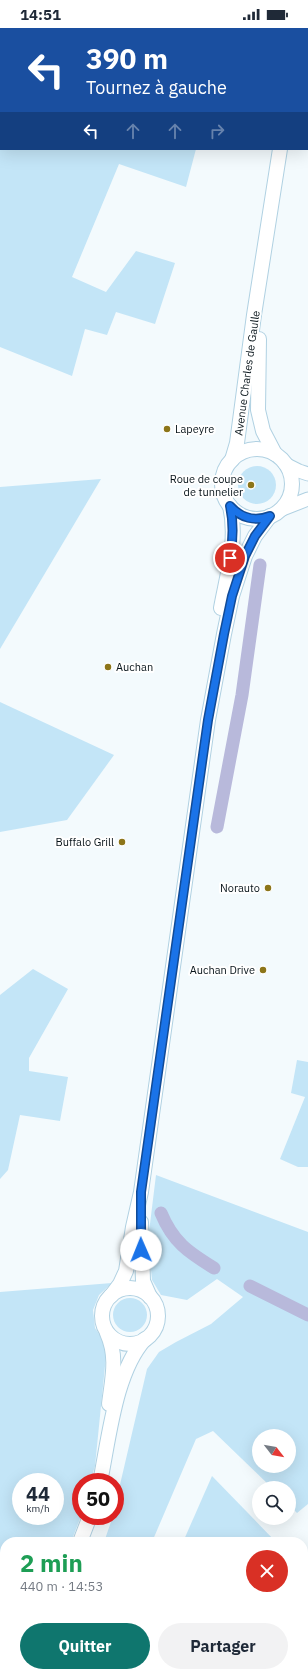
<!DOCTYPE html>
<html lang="fr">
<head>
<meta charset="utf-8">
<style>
  body { margin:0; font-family:"IBM Plex Sans",sans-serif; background:#f2f2f3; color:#1f2937; height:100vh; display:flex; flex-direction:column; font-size:15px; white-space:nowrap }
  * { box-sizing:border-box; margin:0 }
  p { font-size:13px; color:#747a83 }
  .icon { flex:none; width:22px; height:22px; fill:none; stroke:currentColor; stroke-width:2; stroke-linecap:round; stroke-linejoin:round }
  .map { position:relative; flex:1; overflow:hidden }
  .side { position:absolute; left:0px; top:1509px; width:308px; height:140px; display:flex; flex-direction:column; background:#fff; border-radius:16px 16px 0 0; box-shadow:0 4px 16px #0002 }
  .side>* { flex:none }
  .guide { position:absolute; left:0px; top:0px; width:308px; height:122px; box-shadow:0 4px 16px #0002; background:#1a4fa0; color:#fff; overflow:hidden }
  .needle { width:26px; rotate:121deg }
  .controls { position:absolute; left:252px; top:1401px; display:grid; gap:8px }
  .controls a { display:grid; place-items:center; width:44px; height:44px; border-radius:50%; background:#fff; box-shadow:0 4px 16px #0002; font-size:20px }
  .speed { position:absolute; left:12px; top:1445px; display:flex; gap:8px; font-size:20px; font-weight:700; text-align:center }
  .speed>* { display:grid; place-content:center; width:52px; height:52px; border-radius:50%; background:#fff; box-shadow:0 4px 16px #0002; line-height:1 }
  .speed small { font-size:10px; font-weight:400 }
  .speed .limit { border:6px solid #d22; background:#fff; color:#111 }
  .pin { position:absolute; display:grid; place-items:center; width:34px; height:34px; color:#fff; margin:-17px; border:2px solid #fff; border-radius:50%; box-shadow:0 1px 4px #0007 }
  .me { position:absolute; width:44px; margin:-22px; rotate:359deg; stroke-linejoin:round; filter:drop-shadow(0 0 3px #0008) }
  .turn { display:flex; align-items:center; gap:14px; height:84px; padding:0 20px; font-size:18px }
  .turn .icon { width:52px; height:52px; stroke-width:2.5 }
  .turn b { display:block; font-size:28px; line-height:34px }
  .lanes { display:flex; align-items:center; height:38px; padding:0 20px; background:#0003; justify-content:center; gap:20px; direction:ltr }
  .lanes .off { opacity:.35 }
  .round { display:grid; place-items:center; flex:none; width:42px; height:42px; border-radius:21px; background:#f2f2f3 }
  .overview { display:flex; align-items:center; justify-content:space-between; height:68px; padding:0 20px }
  h1 { font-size:24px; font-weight:700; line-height:30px; color:#1e9e55 }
  .cta { display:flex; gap:8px; margin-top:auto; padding:8px 20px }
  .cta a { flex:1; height:46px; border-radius:24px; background:#0f766e; color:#fff; font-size:16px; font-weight:700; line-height:46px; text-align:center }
  .cta a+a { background:#f2f2f3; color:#1f2937 }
  .status { display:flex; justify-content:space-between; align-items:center; height:28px; padding:0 20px; background:#fff; direction:ltr }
  .status svg { height:11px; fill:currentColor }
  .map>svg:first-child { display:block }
  .green { fill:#c3e5f7; fill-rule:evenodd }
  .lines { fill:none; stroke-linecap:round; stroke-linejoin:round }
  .canal { stroke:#b8b9db; stroke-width:13 }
  .tertiary-casing { stroke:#b0d1e2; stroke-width:15 }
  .secondary-casing { stroke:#b0d1e2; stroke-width:16 }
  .tertiary { stroke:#fff; stroke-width:13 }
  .secondary { stroke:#fff; stroke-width:14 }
  .route-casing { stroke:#114b97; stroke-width:10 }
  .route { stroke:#1a73e8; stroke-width:7 }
  .poi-dot { fill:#8c7519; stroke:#fff; stroke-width:1.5 }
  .labels { text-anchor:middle; stroke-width:4; stroke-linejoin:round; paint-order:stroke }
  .street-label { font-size:11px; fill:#08141a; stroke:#fff }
  .poi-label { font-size:11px; fill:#08141a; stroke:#fff; text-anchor:end }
</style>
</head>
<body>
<div class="status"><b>14:51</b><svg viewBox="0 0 49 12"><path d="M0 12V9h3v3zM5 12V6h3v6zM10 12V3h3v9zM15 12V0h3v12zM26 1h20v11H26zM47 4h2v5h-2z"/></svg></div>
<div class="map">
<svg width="308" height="1649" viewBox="0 0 308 1649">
  <rect width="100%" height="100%" fill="#f3fafd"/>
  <g class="green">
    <path d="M0 0H246L1 1V121H196L186 159 119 136 72 249 106 264 136 223 175 235 155 296 116 284 107 307 85 301 72 348 0 319Z"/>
    <circle cx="257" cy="457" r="19"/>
    <path d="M101 451 0 621V459Z"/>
    <path d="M0 674 114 727 67 792 0 804Z"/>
    <path d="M33 941 68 961 29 1030V1043L68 1049 60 1093 20 1087 8 1142 0 1151V967Z"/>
    <path d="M297 1032 308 1034V1139H298L280 1131 305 1069 291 1065Z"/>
    <path d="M156 1147 308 1204V1476L297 1485 289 1477V1460H272L213 1403 196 1411 152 1514H104L113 1488H115V1478L147 1341 159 1324 176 1314 211 1296 243 1269 217 1251 187 1272 161 1267 152 1252 148 1212ZM259 1408H289V1438H259Z"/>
    <path d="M112 1255 99 1267 93 1282 95 1300 107 1318 95 1438 90 1454H81V1488L71 1514H5V1614L0 1620V1264ZM21 1454H55V1488H21Z"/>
    <circle cx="130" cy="1287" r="17"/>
    <path d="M212 1448 276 1514H183Z"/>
    <path d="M303 1582 308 1585V1649H135L139 1644H303Z"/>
    <path d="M6 1644H54L61 1649H2Z"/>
  </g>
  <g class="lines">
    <g class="canal">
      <path d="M217 799 242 667 260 537"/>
      <path d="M161 1185C173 1214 188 1224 214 1240"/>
      <path d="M250 1258 308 1287"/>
    </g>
    <g class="tertiary-casing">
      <g id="tertiary">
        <path d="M285 436 299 443 308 446"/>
        <path d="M280 482 308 471"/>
      </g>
    </g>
    <g class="secondary-casing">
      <g id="secondary">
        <path d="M298 1V0"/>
        <path d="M259 311 258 382 263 403 275 426"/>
        <circle cx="257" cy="456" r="35"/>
        <path d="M232 432 237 415 254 287 280 121"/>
        <path d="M221 580C227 547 238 512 230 478"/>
        <path d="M141 1194 143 1253 150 1269"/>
        <circle cx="130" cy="1288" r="28"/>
        <path d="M111 1268 120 1256 126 1243 133 1199 141 1164 208 692 224 606 232 568 245 528 255 508 270 488"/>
        <path d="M107 1305C118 1329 112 1351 109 1376"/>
        <path d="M100 1454C109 1411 115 1344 145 1311"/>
        <path d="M80 1514 90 1488"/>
        <path d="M0 1633 5 1627"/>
      </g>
    </g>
    <use href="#tertiary" class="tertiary"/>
    <use href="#secondary" class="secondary"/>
  </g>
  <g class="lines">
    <g class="route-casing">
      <path id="route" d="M141 1222V1164L208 692 224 606 232 568 245 528 255 508 270 488C255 494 241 490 230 478 234 496 233 513 230 530"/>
    </g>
    <use href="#route" class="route"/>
  </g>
  <g class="poi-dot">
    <circle cx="167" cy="401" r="4"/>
    <circle cx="251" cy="457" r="4"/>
    <circle cx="108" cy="639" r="4"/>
    <circle cx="122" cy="814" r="4"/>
    <circle cx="268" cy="860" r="4"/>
    <circle cx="263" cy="942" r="4"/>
  </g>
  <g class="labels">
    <g class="street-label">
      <text transform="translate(247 345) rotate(-82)" y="4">Avenue Charles de Gaulle</text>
    </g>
    <g class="poi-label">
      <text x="175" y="405" text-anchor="start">Lapeyre</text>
      <text x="243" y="455">Roue de coupe<tspan x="243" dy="13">de tunnelier</tspan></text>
      <text x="116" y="643" text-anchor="start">Auchan</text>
      <text x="114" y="818">Buffalo Grill</text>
      <text x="260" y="864">Norauto</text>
      <text x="255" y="946">Auchan Drive</text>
    </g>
  </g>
</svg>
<div class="controls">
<a><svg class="needle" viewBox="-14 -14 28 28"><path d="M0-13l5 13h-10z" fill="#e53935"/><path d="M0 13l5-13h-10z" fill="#747a83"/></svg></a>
<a><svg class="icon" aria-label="search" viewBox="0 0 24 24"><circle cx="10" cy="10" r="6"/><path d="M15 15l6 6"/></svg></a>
</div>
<div class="speed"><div>44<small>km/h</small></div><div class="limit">50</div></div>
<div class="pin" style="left:230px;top:530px;background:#d93025"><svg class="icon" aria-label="arrive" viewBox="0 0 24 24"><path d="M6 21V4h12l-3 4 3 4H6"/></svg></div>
<svg class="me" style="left:141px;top:1222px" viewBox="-20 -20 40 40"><circle r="19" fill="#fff"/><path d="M0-13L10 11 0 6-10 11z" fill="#1a73e8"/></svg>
<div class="guide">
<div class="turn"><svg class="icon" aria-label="left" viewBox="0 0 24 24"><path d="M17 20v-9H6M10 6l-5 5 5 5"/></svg><div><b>390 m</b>Tournez à gauche</div></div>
<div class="lanes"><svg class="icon" aria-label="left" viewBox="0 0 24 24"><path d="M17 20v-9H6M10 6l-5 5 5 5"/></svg><svg class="icon off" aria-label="ahead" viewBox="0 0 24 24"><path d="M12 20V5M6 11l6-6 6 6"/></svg><svg class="icon off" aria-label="ahead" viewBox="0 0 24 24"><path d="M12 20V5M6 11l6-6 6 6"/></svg><svg class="icon off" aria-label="right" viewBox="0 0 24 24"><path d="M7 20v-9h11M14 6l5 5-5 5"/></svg></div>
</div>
<section class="side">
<div class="overview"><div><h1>2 min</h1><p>440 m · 14:53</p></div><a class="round" style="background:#d93025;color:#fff"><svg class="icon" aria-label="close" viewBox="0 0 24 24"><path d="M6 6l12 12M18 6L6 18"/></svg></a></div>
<div class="cta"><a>Quitter</a><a>Partager</a></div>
</section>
</div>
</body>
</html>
